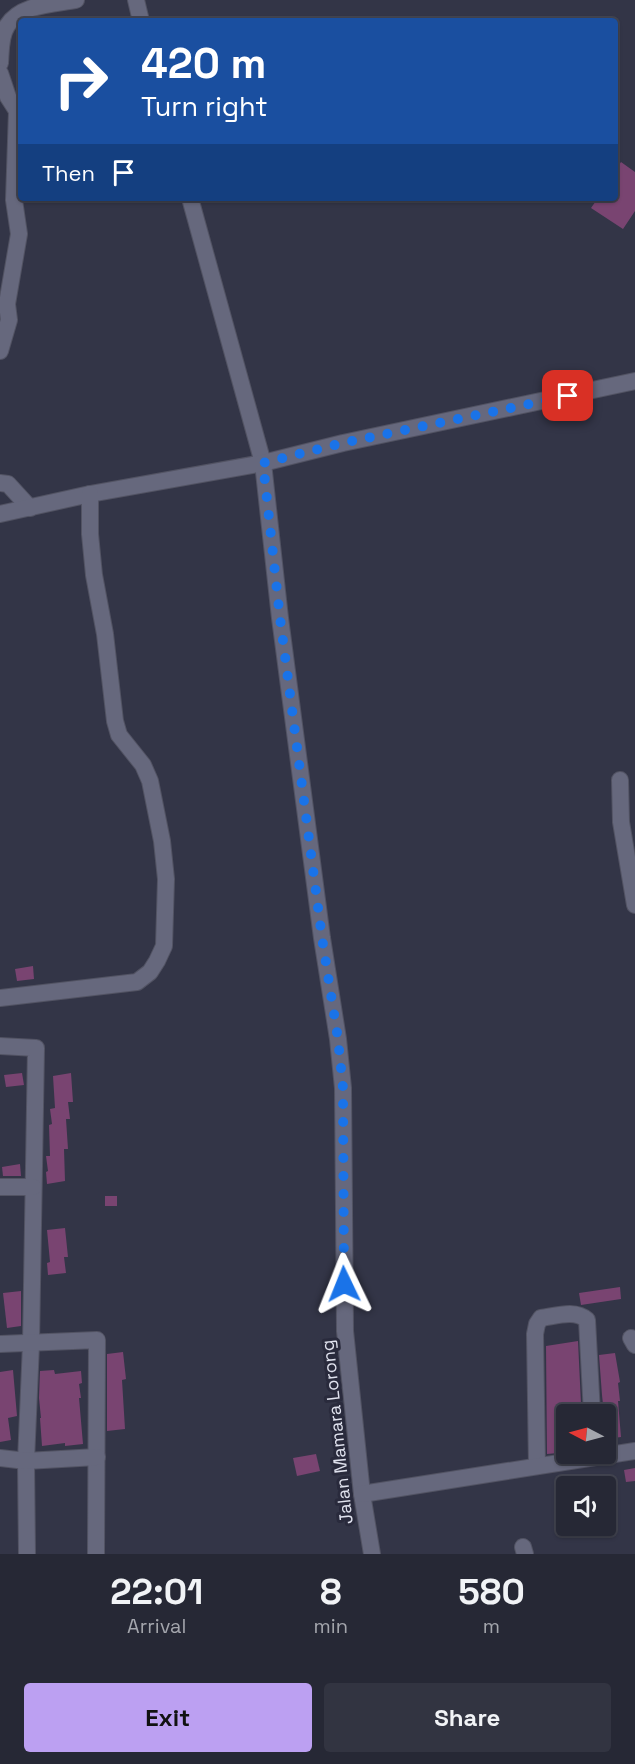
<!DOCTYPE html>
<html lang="en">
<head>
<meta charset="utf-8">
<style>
  body { margin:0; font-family:"Space Grotesk",sans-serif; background:#323441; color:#f1f3f6; height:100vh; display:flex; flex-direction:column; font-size:22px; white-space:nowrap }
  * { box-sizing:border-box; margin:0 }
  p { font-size:20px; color:#a4a6ad }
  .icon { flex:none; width:33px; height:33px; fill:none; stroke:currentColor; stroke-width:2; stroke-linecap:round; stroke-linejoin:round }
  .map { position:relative; height:1554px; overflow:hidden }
  .sheet { display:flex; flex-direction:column; background:#262835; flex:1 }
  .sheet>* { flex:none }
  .hud { position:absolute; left:18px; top:18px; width:600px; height:183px; border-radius:6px; box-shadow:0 2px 4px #0004,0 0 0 2px #424450; background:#1a4fa0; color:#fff; overflow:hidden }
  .needle { width:39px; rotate:276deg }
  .tools { position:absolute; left:556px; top:1404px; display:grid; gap:12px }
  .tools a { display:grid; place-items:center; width:60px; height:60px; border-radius:6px; background:#262835; box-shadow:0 2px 4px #0004,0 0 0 2px #424450; font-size:30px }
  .pin { position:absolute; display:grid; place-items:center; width:51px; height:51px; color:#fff; margin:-26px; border-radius:12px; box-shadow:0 3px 9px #0006 }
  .me { position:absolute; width:66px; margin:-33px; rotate:358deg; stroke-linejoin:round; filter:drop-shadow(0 0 4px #0008) }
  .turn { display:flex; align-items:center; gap:21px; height:126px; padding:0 24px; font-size:27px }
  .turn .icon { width:78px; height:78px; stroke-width:2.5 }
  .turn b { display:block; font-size:42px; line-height:51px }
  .then { display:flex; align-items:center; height:57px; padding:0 24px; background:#0003; gap:12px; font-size:22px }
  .eta { display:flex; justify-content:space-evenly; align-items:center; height:102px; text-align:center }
  .eta b { font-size:36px; font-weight:800; line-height:42px }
  .button { display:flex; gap:12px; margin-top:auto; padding:12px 24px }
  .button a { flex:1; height:69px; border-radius:6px; background:#bca0f2; color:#111; font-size:24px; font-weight:800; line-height:69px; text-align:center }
  .button a+a { background:#323441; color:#f1f3f6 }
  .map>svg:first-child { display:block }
  .building { fill:#794471 }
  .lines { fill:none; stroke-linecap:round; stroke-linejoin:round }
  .minor-casing { stroke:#525363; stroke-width:18 }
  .minor { stroke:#66687d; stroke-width:16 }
  .route { stroke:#1a73e8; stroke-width:10; stroke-dasharray:0 18 }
  .labels { text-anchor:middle; stroke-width:6; stroke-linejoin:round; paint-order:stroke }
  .street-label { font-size:18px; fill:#e0e2ee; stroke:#292a3c }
</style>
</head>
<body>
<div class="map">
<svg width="635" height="1554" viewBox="0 0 635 1554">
  <rect width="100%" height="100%" fill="#333547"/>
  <g class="building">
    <path d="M621 162 635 172V211L623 229 591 208 598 198H615V171Z"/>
    <path d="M33 966 34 979 17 981 15 969Z"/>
    <path d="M22 1073 24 1085 6 1087 4 1075Z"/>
    <path d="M71 1073 73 1102H68L70 1119H66L68 1149H64L65 1181 47 1184 46 1172 48 1171 46 1156H50L49 1125 52 1124 50 1109 55 1108 53 1076Z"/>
    <path d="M20 1164 21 1176H3L2 1167Z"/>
    <rect x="105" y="1196" width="12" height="10"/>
    <path d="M65 1228 68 1257H64L66 1273 48 1275 47 1263 50 1262 47 1230Z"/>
    <path d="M620 1287 621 1299 581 1305 579 1293Z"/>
    <path d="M21 1291V1326L7 1328 3 1293Z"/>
    <path d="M578 1341 581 1404 559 1407 562 1431 567 1430V1442L556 1444 558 1453 547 1454 546 1346Z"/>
    <path d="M123 1352 126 1379 122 1380 125 1429 107 1431V1354Z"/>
    <path d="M615 1353 620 1382 618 1383 620 1401H618L621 1437 606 1439V1414H604L602 1395 599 1355Z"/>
    <path d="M13 1370 17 1416 8 1418 11 1440 0 1442V1372Z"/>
    <path d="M54 1370 55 1374 81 1371 82 1383 79 1384 81 1398H79L83 1444 65 1446V1443L42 1446 40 1418H41L39 1398 40 1371Z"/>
    <path d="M316 1454 320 1471 297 1476 293 1458Z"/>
    <path d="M635 1468V1481L626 1482 624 1470Z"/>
  </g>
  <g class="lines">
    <g class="minor-casing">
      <g id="minor">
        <path d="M136 0 141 21"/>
        <path d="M0 63C1 51 0 36 7 26 20 4 54 4 76 0"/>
        <path d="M0 73 8 97 17 111 14 200 19 234 7 304 9 320 0 351"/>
        <path d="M190 198 263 463 280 618 322 938 338 1039 343 1088 345 1331 362 1494 372 1554"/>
        <path d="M0 483 8 484 30 508"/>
        <path d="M0 514 90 494 263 463 343 443 635 381"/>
        <path d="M620 780 621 822 635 905"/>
        <path d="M0 998 137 982 150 972 157 961 164 946 166 879 162 841 150 781 143 765 119 735 115 721 105 634 94 575 90 534V494"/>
        <path d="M0 1046 36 1048 31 1344 26 1461 27 1554"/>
        <path d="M0 1187H33"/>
        <path d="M631 1338 635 1345"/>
        <path d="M0 1344 97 1340 96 1554"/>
        <path d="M0 1458 26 1461 97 1457"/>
        <path d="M537 1466 535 1334 537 1324 541 1318C556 1316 575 1309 587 1320L592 1414"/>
        <path d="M362 1494 635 1451"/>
        <path d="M523 1547 525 1554"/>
      </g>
    </g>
    <use href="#minor" class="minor"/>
  </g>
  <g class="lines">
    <path class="route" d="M344 1284 343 1088 338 1039 322 938 280 618 263 463 343 443 568 396"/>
  </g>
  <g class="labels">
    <g class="street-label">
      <text transform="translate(337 1432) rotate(-96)" y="6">Jalan Mamara Lorong</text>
    </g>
  </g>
</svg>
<div class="tools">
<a><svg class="needle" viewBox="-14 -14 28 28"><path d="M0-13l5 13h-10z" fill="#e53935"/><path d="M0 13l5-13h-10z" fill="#a4a6ad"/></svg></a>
<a><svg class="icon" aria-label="sound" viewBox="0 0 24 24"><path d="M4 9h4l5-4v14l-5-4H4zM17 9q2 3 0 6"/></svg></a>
</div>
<div class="pin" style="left:568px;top:396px;background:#d93025"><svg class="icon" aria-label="arrive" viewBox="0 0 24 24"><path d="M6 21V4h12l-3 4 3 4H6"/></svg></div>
<svg class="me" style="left:344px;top:1284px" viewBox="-20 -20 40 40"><path d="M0-17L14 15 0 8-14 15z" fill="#1a73e8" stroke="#fff" stroke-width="4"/></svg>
<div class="hud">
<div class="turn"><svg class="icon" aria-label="right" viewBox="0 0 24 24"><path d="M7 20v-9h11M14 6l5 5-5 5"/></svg><div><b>420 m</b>Turn right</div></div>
<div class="then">Then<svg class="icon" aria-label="arrive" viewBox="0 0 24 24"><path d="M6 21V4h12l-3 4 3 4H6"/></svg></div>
</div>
</div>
<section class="sheet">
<div class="eta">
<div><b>22:01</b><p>Arrival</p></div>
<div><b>8</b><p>min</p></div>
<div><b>580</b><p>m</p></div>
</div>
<div class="button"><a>Exit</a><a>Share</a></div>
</section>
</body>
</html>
